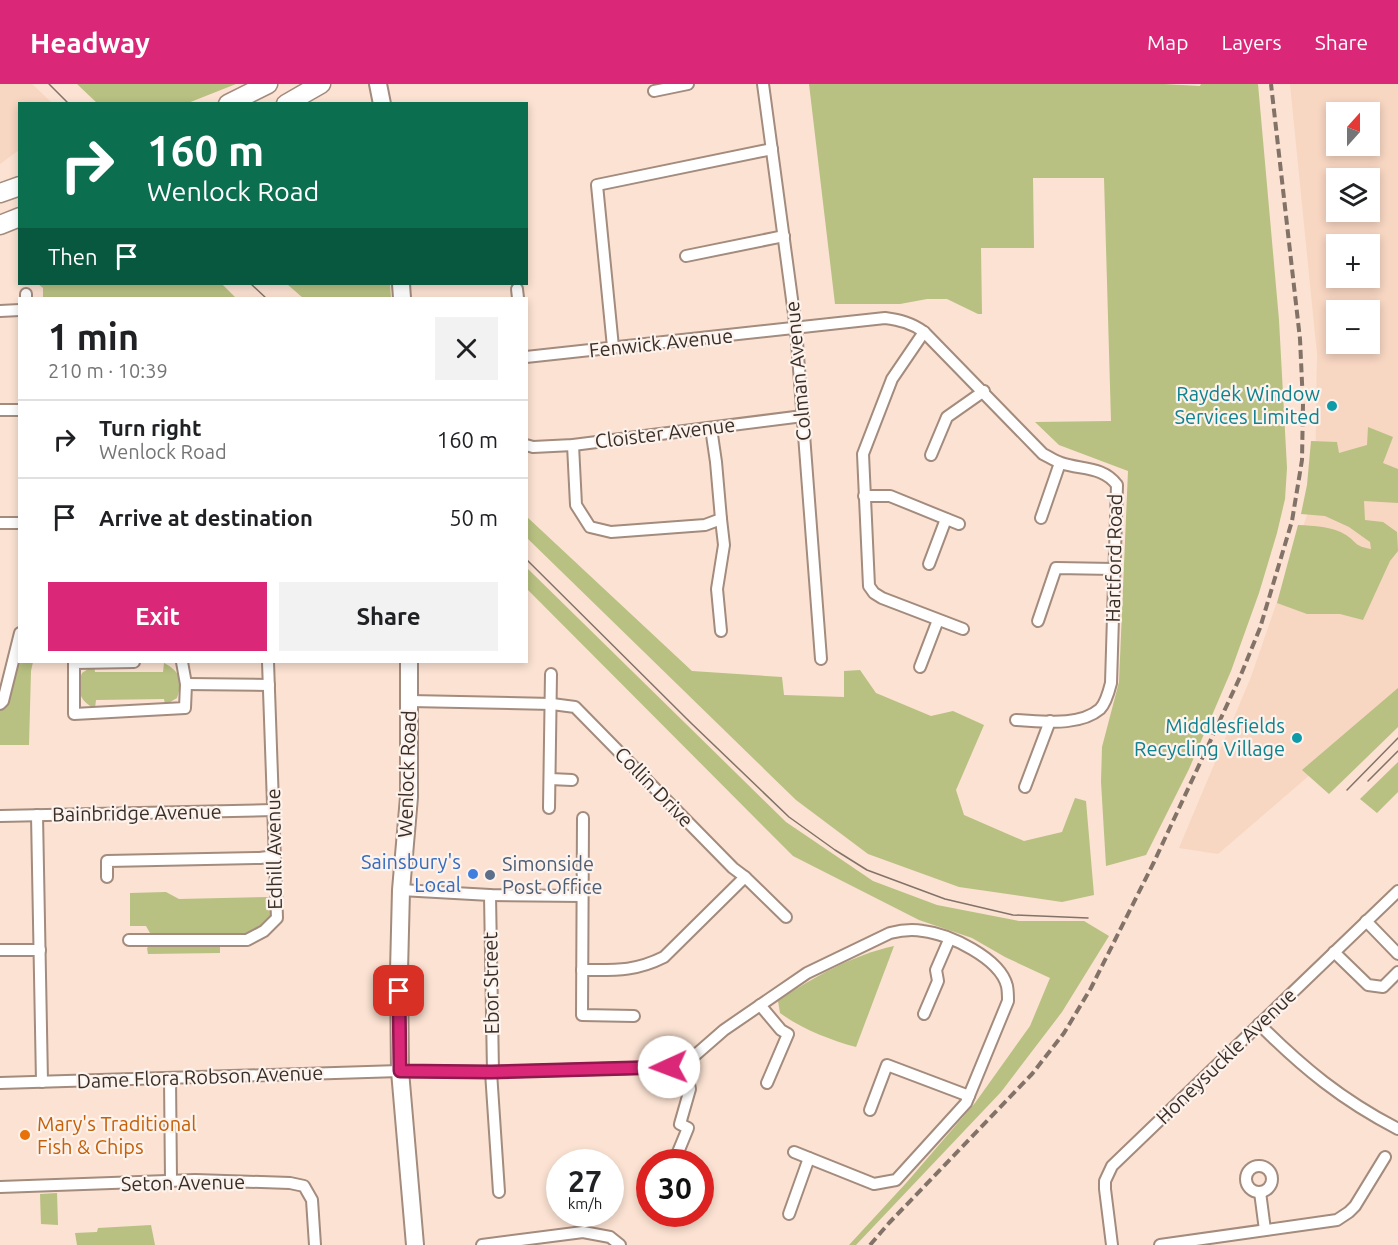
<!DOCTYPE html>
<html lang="en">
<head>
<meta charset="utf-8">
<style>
  body { margin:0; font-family:Ubuntu,sans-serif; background:#f2f2f2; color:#202124; height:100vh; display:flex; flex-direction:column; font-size:22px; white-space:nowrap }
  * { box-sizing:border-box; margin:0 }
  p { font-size:20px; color:#757577 }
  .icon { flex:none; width:33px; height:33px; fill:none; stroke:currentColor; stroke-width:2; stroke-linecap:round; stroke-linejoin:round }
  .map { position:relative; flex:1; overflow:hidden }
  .side { position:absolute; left:18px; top:213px; width:510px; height:366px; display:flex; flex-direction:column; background:#fff; border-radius:0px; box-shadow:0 3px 9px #0003 }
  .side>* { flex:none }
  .hud { position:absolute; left:18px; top:18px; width:510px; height:183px; border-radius:0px; box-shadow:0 3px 9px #0003; background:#0b6e4f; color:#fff; overflow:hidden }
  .needle { width:39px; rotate:21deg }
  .fabs { position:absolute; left:1326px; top:18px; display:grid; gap:12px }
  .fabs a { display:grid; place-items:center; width:54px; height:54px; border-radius:0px; background:#fff; box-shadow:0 3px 9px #0003; font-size:30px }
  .speed { position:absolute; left:546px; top:1065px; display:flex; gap:12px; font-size:30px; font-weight:700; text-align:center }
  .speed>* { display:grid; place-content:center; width:78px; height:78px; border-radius:50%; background:#fff; box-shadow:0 3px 9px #0003; line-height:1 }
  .speed small { font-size:15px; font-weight:400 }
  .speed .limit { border:9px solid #d22; background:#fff; color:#111 }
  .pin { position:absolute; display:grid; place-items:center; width:51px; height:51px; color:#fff; margin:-26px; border-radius:12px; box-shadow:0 3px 9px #0006 }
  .me { position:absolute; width:66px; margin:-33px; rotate:268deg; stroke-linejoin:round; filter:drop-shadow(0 0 4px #0008) }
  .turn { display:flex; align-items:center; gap:21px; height:126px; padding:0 30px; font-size:27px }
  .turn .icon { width:78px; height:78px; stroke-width:2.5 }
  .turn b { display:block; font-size:42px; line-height:51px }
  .then { display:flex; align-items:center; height:57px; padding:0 30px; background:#0003; gap:12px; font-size:22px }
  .round { display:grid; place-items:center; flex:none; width:63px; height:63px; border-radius:0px; background:#f2f2f2 }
  .head { display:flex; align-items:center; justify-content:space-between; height:102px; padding:0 30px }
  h1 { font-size:36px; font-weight:600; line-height:45px }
  .button { display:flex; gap:12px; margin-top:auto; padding:12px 30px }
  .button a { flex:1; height:69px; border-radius:0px; background:#db2777; color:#fff; font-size:24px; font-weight:600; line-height:69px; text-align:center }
  .button a+a { background:#f2f2f2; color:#202124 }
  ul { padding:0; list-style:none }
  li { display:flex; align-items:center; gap:18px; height:78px; padding:0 30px; border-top:2px solid #e0e0e0 }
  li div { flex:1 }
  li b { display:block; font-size:22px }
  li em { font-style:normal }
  header { display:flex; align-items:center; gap:36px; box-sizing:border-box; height:84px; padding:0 30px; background:#db2777; color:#fff }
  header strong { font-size:28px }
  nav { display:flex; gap:33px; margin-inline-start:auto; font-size:21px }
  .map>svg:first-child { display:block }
  .built { fill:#f7d6c2; fill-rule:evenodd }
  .green { fill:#b8c082 }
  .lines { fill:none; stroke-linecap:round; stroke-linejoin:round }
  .street-casing { stroke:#a38b7d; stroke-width:14 }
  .secondary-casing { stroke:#a38b7d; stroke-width:20 }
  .primary-casing { stroke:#a38b7d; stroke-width:21 }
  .street { stroke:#fff; stroke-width:10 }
  .secondary { stroke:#fff; stroke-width:16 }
  .primary { stroke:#fff; stroke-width:18 }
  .tram { stroke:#827268; stroke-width:1.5 }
  .rail { stroke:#827268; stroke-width:4; stroke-dasharray:9 4.5; stroke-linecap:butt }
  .route-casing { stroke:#8e194d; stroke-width:15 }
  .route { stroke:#db2777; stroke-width:10 }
  .culture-dot { fill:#0f9aa8; stroke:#fdf2ec; stroke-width:2 }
  .shop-dot { fill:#3f7fe0; stroke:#fdf2ec; stroke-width:2 }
  .service-dot { fill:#5c6f8a; stroke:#fdf2ec; stroke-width:2 }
  .food-dot { fill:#e8710a; stroke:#fdf2ec; stroke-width:2 }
  .labels { text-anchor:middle; stroke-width:4.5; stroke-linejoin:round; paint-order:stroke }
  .street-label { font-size:20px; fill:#392f29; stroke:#fdf2ec }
  .culture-label { font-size:20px; fill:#0d838f; stroke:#fdf2ec; text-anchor:end }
  .shop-label { font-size:20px; fill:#366cbe; stroke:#fdf2ec; text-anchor:end }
  .service-label { font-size:20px; fill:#4e5e75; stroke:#fdf2ec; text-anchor:start }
  .food-label { font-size:20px; fill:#c56008; stroke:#fdf2ec; text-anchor:start }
</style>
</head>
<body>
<header>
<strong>Headway</strong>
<nav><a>Map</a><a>Layers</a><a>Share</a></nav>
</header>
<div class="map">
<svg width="1398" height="1161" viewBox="0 0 1398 1161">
  <rect width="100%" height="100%" fill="#fbe2d2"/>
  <g class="built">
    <path d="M0 0H32L52 19 20 20 19 66 0 80Z"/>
    <path d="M1290 0H1398V615L1218 770 1179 764 1251 593 1315 408 1317 270ZM1336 28H1370V62H1336ZM1336 94H1370V128H1336ZM1336 160H1370V194H1336ZM1336 226H1370V260H1336Z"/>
  </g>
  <g class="green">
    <path d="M77 0H236L188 19H97Z"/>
    <path d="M809 0H1164L1200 2 1201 0H1258L1279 236 1287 384 1285 415 1277 449 1259 509 1231 587 1189 685 1146 771 1106 782 1101 698 1102 663 1119 598 1128 387 1059 361 1035 338 1111 337 1104 94H1033L1034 164H981L982 230H978L947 215H927L900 220H835Z"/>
    <path d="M38 200H222L236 214H43V204Z"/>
    <path d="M287 200H390L391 214H303Z"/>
    <path d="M1368 343 1393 353 1383 379 1398 385V419L1364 417 1365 436 1383 438 1397 448 1398 467 1390 477 1363 536 1340 530H1307L1277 519 1298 441C1314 442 1332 442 1346 451 1358 459 1354 462 1371 465L1370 458 1349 443 1325 432 1301 430 1307 401 1311 357 1337 358 1339 369 1367 361Z"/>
    <path d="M526 432 692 587 782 593 784 611 844 613V587L860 586 876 609 931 632 953 627 984 641 956 706 964 731 1024 757 1062 748 1075 714 1086 717 1094 811 1062 818 959 803 868 770 796 716 527 454Z"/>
    <path d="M527 484 786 738 873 797 937 821 1019 837H1084L1109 852 1062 928 1001 1008 856 1161H849L907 1098 975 1019 1030 942 1050 894 1005 873 972 854 919 836 793 772 527 505Z"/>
    <path d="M19 564 20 578H33L31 587 29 661H0V616Z"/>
    <path d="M164 579C180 587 183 597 177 614L165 621 164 615 96 616 95 624C79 618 76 604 82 589L94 581 95 588H163Z"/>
    <path d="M1398 604V643L1329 710 1302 686Z"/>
    <path d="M1398 678V708L1377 729 1360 715Z"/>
    <path d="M166 808 179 815 270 813V835L268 840 252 849 154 850 150 849 146 842H130V809Z"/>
    <path d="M220 858V869L148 870 147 864 152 860Z"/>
    <path d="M894 862 856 963C830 956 802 945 780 929L778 917C813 893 853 871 894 862Z"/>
    <path d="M57 1109 58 1141 41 1140 40 1110Z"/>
    <path d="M151 1141 155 1161H77L75 1149 97 1148 98 1144Z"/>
  </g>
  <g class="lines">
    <g class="street-casing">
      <g id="street">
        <path d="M763 0 796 245 821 575"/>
        <path d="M654 7 688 0"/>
        <path d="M686 172 784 152"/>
        <path d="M517 205 518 214"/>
        <path d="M26 210V214"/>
        <path d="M0 227 20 226"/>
        <path d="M924 248 892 295 863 370 869 502 874 509 882 514 963 545"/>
        <path d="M613 263 597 101 772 65"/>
        <path d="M526 273 885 234C900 236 912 239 924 248L1043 370C1049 373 1055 377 1061 379 1081 386 1103 382 1117 401L1111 599C1109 607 1106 619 1100 625 1079 643 1041 637 1016 636"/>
        <path d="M0 326H20"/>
        <path d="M526 361 533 363 573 361 803 332"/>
        <path d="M573 361 576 421 590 443 611 448 705 441 721 435 716 378 711 344"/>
        <path d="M931 371 947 333 984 307"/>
        <path d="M864 412H890L959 440"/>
        <path d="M1041 434 1060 379"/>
        <path d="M0 439H20"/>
        <path d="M929 480 946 435"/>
        <path d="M1038 537 1056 484 1114 485"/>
        <path d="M721 547 717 505 724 461 721 435"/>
        <path d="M134 578 74 579V630L185 624 186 600 182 578"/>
        <path d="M920 583 938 536"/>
        <path d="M186 600 269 601"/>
        <path d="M410 617 552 620 575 623 733 784 745 793 664 873C634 888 614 886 582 886"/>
        <path d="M0 620 3 617 20 549"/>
        <path d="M550 695 572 696"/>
        <path d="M1025 703 1050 637"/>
        <path d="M549 724 551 590"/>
        <path d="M37 731 42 998"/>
        <path d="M0 732 274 726"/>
        <path d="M583 734 582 931 634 932"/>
        <path d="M107 793V777L260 774 275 772"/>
        <path d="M745 793 786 833"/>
        <path d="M401 806 490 811 582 812"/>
        <path d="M490 811 493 988"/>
        <path d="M1366 837 1398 870"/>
        <path d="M129 856H247L264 847 277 834 268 578"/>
        <path d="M0 866H40"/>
        <path d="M1334 868 1368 901 1383 903 1398 888"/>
        <path d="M760 921 781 946 788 950 767 999"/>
        <path d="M924 930 938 897 936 886 949 856"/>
        <path d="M1259 940C1303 984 1342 1016 1398 1045"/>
        <path d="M491 988 499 1108"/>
        <path d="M170 994 171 1096"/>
        <path d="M0 999 400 987 491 988 669 983 685 980 724 946 807 889 890 849C902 846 911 845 923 847 949 850 1000 874 1007 902 1008 907 1008 912 1008 917L966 1019 896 1096 874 1100 794 1068"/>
        <path d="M870 1026 887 981 969 1012"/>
        <path d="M674 1078 688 1044 680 1040 690 1005 685 980"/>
        <circle cx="1259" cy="1095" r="13"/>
        <path d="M0 1103 195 1096 290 1099 304 1102 312 1116 315 1161"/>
        <path d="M1260 1108 1265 1146"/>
        <path d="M789 1130 809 1074"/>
        <path d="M482 1161 583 1148 610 1153 620 1161"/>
        <path d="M1112 1161 1105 1105V1097L1112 1082 1398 807"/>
        <path d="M1160 1161 1337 1136 1349 1128 1355 1122 1385 1073"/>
      </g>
    </g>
    <g class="secondary-casing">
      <g id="secondary">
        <path d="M378 0 382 20"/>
        <path d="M401 200 402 214"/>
        <path d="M409 578V713L401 806 399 887 400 987 415 1161"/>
      </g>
    </g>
    <g class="primary-casing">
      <g id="primary">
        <path d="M228 20 268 0"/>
        <path d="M286 20 321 0"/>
        <path d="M0 109 20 102"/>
        <path d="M0 141 20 133"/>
      </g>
    </g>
    <use href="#street" class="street"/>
    <use href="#secondary" class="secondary"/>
    <use href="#primary" class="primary"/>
    <g class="tram">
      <path d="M49 0 69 20"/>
      <path d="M251 200 266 214"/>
      <path d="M526 475 691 639 789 733 835 766 867 786 945 815 1013 831 1088 834"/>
      <path d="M1368 697 1398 667"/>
      <path d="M1347 706 1398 654"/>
    </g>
    <path class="rail" d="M870 1161 889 1139 1032 990 1064 949 1091 904 1154 778 1240 593 1260 544 1292 437 1302 376 1303 320 1300 255 1271 0"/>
  </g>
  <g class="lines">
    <g class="route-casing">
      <path id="route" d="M399 907 400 987 491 988 669 983"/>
    </g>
    <use href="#route" class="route"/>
  </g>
  <g class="culture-dot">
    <circle cx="1332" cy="322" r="6"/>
    <circle cx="1297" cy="654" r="6"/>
  </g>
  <circle class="shop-dot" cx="473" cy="790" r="6"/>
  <circle class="service-dot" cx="490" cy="791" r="6"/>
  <circle class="food-dot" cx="25" cy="1051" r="6"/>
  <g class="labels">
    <g class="street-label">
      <text transform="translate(661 259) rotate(-6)" y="7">Fenwick Avenue</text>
      <text transform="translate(798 287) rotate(-95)" y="7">Colman Avenue</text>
      <text transform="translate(665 349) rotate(-7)" y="7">Cloister Avenue</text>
      <text transform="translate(1114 474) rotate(-89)" y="7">Hartford Road</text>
      <text transform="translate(407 690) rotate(-88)" y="7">Wenlock Road</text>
      <text transform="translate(654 703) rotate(46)" y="7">Collin Drive</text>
      <text transform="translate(137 729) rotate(-1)" y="7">Bainbridge Avenue</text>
      <text transform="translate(274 765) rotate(-91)" y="7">Edhill Avenue</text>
      <text transform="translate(491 899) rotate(-91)" y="7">Ebor Street</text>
      <text transform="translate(1226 972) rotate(-44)" y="7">Honeysuckle Avenue</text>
      <text transform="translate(200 993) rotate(-2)" y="7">Dame Flora Robson Avenue</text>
      <text transform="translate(183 1099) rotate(-1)" y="7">Seton Avenue</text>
    </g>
    <g class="culture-label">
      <text x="1320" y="317">Raydek Window<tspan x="1320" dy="23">Services Limited</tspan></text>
      <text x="1285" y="649">Middlesfields<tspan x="1285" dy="23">Recycling Village</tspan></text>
    </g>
    <g class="shop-label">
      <text x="461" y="785">Sainsbury's<tspan x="461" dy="23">Local</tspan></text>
    </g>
    <g class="service-label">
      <text x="502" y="787">Simonside<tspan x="502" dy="23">Post Office</tspan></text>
    </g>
    <g class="food-label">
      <text x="37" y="1047">Mary's Traditional<tspan x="37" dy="23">Fish &amp; Chips</tspan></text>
    </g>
  </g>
</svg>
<div class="fabs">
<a><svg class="needle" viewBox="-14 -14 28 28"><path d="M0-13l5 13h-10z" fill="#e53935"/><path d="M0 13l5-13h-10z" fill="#757577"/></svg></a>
<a><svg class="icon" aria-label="layers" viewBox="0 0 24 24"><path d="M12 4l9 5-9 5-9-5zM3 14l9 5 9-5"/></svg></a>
<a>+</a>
<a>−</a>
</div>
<div class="speed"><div>27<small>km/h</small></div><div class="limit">30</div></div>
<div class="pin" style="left:399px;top:907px;background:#d93025"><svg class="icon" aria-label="arrive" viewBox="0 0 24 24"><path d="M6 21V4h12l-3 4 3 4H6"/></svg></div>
<svg class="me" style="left:669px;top:983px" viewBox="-20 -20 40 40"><circle r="19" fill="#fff"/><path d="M0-13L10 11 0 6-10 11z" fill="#db2777"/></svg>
<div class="hud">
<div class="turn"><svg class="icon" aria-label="right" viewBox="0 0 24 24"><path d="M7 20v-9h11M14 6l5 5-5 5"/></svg><div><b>160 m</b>Wenlock Road</div></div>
<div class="then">Then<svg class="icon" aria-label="arrive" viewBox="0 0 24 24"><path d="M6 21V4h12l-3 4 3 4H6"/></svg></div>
</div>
<section class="side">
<div class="head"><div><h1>1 min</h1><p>210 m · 10:39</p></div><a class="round"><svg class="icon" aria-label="close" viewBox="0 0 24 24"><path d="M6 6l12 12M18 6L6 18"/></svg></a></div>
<ul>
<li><svg class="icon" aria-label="right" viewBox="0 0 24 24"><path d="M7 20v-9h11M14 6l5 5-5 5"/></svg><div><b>Turn right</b><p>Wenlock Road</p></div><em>160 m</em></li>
<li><svg class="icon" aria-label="arrive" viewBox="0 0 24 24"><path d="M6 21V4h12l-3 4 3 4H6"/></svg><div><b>Arrive at destination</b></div><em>50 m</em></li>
</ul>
<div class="button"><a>Exit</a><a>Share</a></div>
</section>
</div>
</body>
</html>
